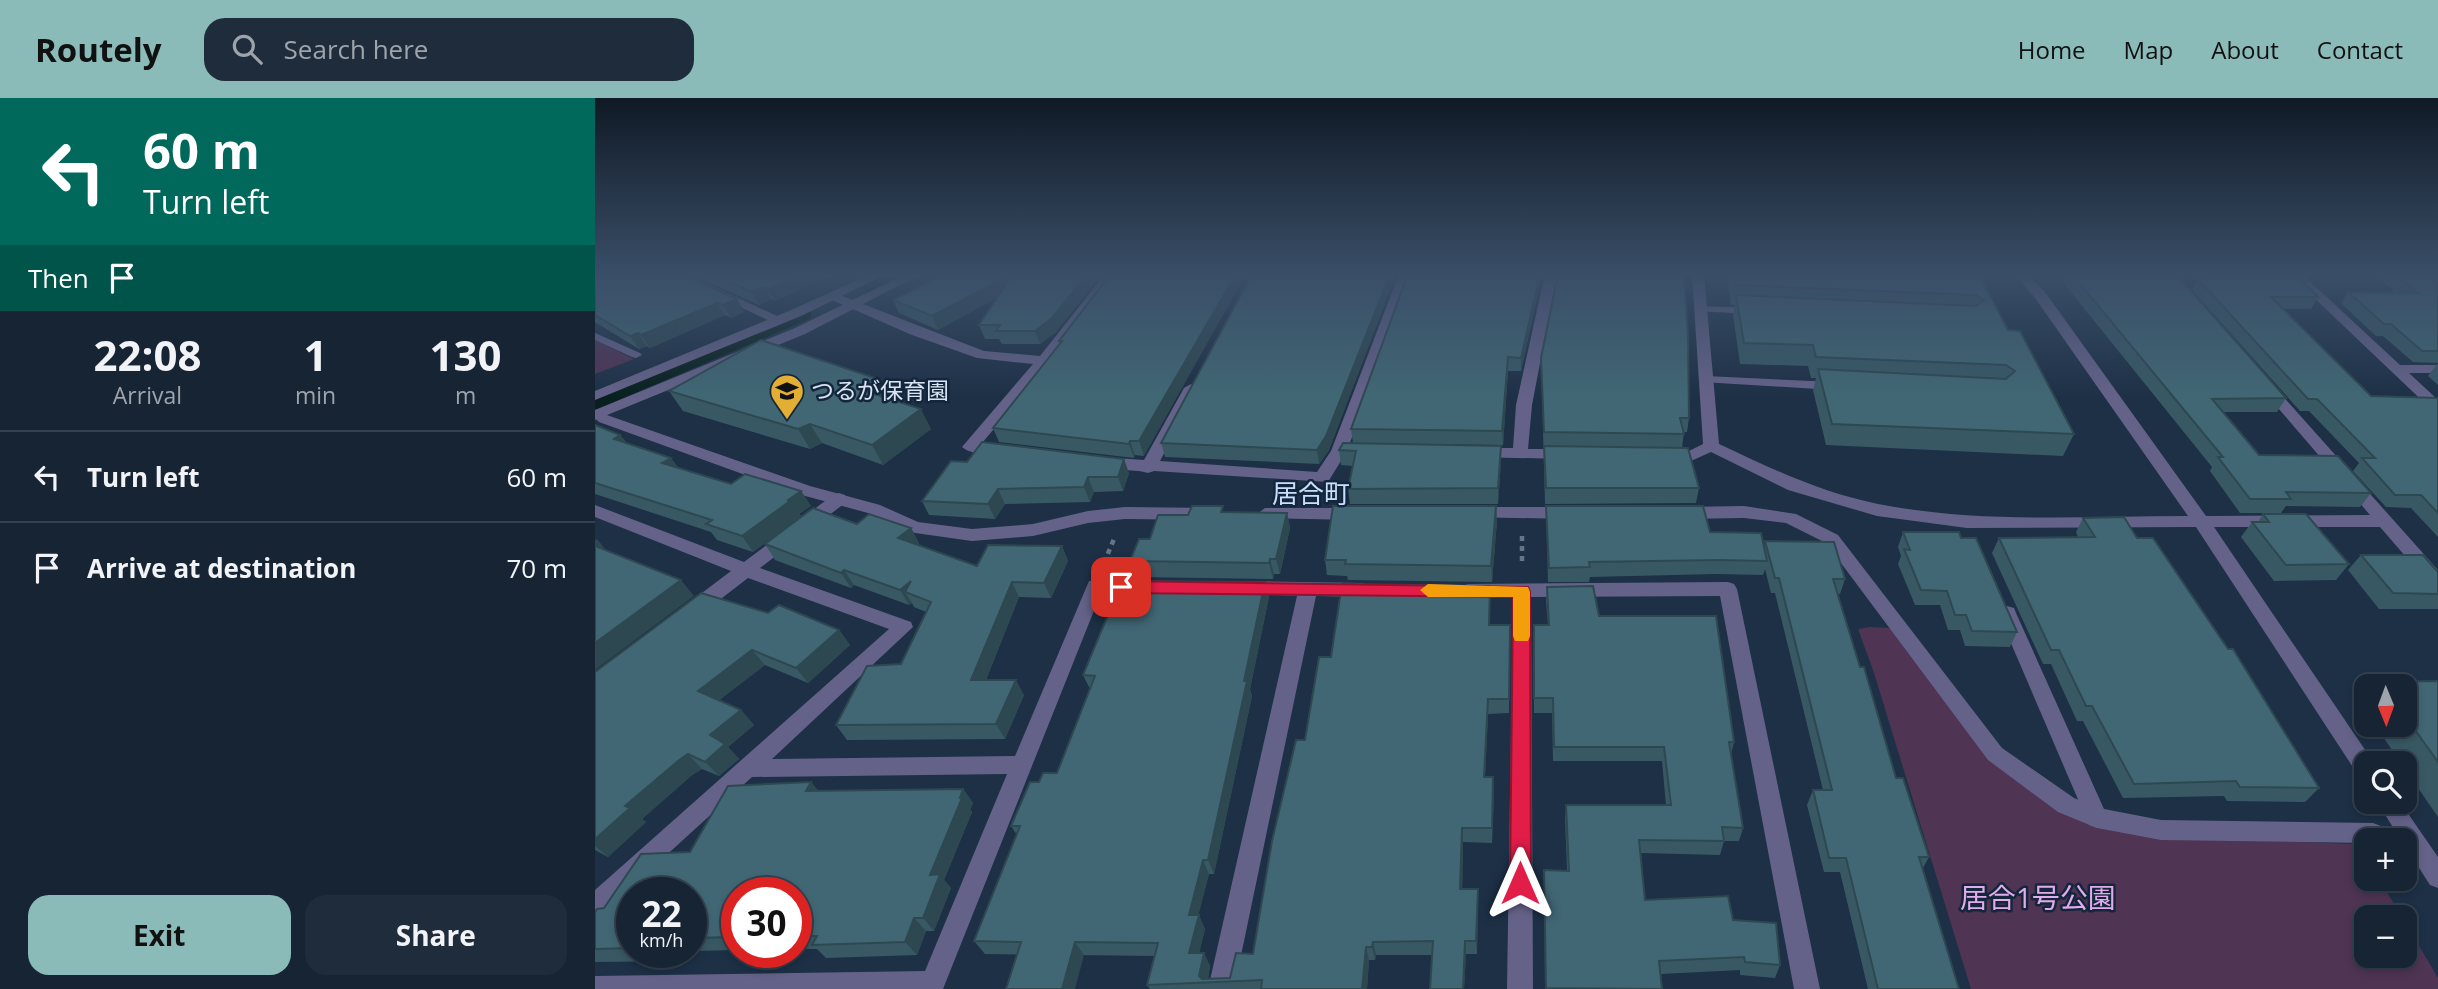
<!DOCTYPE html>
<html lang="en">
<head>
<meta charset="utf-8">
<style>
  body { margin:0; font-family:"Open Sans","Noto Sans JP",sans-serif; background:#1f2c3c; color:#f1f3f6; height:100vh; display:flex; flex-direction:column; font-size:26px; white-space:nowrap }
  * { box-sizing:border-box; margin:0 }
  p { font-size:23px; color:#9ea4ac }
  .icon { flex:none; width:38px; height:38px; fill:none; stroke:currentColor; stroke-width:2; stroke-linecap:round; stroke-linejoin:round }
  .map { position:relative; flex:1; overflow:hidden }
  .drawer { display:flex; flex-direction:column; background:#162434; width:595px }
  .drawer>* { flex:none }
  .banner { background:#00695c; color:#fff; overflow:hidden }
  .needle { width:46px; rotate:179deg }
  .tools { position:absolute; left:1759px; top:576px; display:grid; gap:14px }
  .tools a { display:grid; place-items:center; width:63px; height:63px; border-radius:14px; background:#162434; box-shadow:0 4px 10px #0003,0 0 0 2px #35414f; font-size:35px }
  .speed { position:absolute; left:21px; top:779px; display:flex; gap:14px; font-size:35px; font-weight:700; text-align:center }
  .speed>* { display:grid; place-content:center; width:91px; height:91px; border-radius:50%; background:#162434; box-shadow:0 4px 10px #0003,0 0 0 2px #35414f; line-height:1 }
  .speed small { font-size:18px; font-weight:400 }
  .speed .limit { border:10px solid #d22; background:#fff; color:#111 }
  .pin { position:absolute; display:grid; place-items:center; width:60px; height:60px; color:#fff; margin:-30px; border-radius:14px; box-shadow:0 4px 10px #0006 }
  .me { position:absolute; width:77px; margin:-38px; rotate:0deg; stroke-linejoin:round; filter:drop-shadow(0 0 5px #0008) }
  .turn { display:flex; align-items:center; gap:24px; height:147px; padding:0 28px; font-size:32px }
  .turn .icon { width:91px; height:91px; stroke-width:2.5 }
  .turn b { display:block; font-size:49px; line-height:60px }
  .then { display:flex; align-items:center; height:66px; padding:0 28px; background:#0003; gap:14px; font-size:26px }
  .eta { display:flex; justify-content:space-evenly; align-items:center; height:119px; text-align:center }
  .eta b { font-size:42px; font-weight:700; line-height:49px }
  .cta { display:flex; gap:14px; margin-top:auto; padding:14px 28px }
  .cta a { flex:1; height:80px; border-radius:21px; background:#8bbbb9; color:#111; font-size:28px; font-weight:700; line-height:80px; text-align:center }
  .cta a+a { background:#1f2c3c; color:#f1f3f6 }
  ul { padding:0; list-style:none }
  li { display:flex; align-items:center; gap:21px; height:91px; padding:0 28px; border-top:2px solid #35414f }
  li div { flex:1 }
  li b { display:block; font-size:26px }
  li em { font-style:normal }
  header { display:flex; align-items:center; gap:42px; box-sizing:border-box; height:98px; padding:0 35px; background:#8bbbb9; color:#111 }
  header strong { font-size:33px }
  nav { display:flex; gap:38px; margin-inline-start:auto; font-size:24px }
  .search { width:490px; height:63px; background:#1f2c3c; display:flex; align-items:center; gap:18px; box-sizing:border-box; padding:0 24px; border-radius:21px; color:#9ea4ac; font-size:26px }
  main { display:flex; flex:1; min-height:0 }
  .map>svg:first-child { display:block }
  .green { fill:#4f3454 }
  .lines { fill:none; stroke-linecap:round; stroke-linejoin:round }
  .stream { stroke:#08201e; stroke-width:9 }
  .path { stroke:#657588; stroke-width:4.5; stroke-dasharray:5 5; stroke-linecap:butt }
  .service { fill:#656289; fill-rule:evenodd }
  .pedestrian { fill:#656289; fill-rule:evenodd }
  .minor { fill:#656289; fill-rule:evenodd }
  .tertiary { fill:#656289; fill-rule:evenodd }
  .wall { fill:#385964; fill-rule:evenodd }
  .shaded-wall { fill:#2e4851 }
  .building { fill:#416774; stroke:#2e4851; stroke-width:2 }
  .route { fill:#e11d48; stroke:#92132f; stroke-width:2 }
  .slow { fill:#f59e0b }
  .labels { text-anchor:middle; stroke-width:5; stroke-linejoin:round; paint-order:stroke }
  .poi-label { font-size:23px; fill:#d8e4f2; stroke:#14263c; text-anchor:start }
  .quarter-label { font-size:26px; fill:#c8e0fd; stroke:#14263c }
  .near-park-label { font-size:28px; fill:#e2abeb; stroke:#14263c }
</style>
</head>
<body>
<header>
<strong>Routely</strong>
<div class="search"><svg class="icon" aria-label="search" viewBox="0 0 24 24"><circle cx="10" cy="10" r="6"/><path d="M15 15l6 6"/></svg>Search here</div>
<nav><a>Home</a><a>Map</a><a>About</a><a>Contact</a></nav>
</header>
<main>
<section class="drawer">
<div class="banner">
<div class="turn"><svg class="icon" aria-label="left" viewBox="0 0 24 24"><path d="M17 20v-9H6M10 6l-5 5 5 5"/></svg><div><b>60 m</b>Turn left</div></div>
<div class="then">Then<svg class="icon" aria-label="arrive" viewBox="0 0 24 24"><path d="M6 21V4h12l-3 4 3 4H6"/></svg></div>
</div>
<div class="eta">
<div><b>22:08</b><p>Arrival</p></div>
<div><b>1</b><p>min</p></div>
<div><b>130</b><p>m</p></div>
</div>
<ul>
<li><svg class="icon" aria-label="left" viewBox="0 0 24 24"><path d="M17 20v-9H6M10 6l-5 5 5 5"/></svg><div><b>Turn left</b></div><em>60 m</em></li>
<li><svg class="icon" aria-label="arrive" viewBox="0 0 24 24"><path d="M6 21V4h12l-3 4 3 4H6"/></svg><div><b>Arrive at destination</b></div><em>70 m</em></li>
</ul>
<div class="cta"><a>Exit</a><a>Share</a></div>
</section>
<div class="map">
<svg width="1843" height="891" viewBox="0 0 1843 891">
  <rect width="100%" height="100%" fill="#1d3046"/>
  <g class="green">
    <path d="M0 242 39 261 0 276Z"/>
    <path d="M1275 529 1297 530 1438 692 1569 739 1762 746 1771 760V780L1784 781 1807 819H1771V858H1810V824L1843 880V891H1376L1279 575 1263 531Z"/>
  </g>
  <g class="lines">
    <g class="stream">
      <path d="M273 190 302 176"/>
      <path d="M0 307 212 217"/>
    </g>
    <g class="path">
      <path d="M927 438V468"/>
      <path d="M509 465 519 441"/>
    </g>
    <g class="service">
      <path d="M1105 208 1156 210 1161 213 1156 216 1101 213 1100 211Z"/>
      <path d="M0 235 45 255 47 257 41 260 37 259 0 242Z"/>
      <path d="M1111 278 1239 284 1245 288 1239 292 1107 284V280Z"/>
    </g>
    <g class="pedestrian">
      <path d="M9 316 215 388 285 407 323 424 377 431 438 426 493 413 530 409 618 410 626 416 618 422 530 421 493 425 438 438 377 443 320 435 273 415 203 396 4 324 1 321Z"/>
      <path d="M1149 408 1201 416 1243 437 1407 650 1479 700 1504 710 1566 722 1778 725 1786 728 1789 735 1786 742H1771V745L1566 742 1502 730 1463 714 1393 662 1231 445 1191 425 1149 420 1087 421 1079 415 1087 409Z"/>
      <path d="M880 409H975L983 415 975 421 874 419 872 415 874 411Z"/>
      <path d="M670 410H761L769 416 761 422 664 420 662 416Z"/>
    </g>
    <g class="minor">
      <path d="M76 176H91L191 222 184 226 179 225Z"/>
      <path d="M510 176H522L454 266 387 345 413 349 415 353C406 361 376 357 367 349L438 266 382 260 317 237 230 199 232 196H242L389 253 445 258Z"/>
      <path d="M804 176H816L752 353 733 384 559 373 553 375C538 370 510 375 499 364L507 359 549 362 589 290 596 286 603 290 565 363 722 374 736 353Z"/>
      <path d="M950 176H962L937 307 933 351H971L979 356 971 361 878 359 876 355 884 350H918L921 307Z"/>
      <path d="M1097 176H1109L1124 346C1175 370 1227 395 1283 406 1385 426 1491 418 1593 418L1440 200 1419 176H1432L1450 194 1611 418 1775 417 1665 289 1667 286H1677L1843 472V491L1837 489 1785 429H1619L1779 665H1771V680L1763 677 1601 429 1372 430 1282 418 1193 392 1116 354 1096 363 1067 361 1065 357 1067 353H1094L1108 346Z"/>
      <path d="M1694 176H1707L1805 267H1843V275H1814L1843 302V315L1838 313Z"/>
      <path d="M244 395 250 397 252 401 250 405 165 470 316 524 318 529 177 661 420 658 494 483 548 482 554 484 557 489 554 494 548 496 506 495 348 891H0V878L330 873 412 676 157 679 8 815 0 818V792L294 531 153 480 105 517H91L89 512 91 507 136 473 0 419V407L149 464 238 397Z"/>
      <path d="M649 483 768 485 774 487 777 492 774 497 768 499 721 498 639 891H613L702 498 643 495 640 490 643 485Z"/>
      <path d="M1133 484 1139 486 1142 491 1225 891H1199L1125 498 936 499 938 891H912L918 499 873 500 867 498 864 493 867 488 873 486Z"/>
      <path d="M1412 508 1419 510 1421 515 1513 720 1510 727 1502 730 1494 727 1491 720 1403 515 1405 510Z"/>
      <path d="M1782 704H1805L1843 759V790L1835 787 1810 748V742H1806Z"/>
    </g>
    <g class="tertiary">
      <path d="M276 176H291L206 218 0 302V293L196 212Z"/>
      <path d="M311 176H326L210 236 0 322V312L200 230Z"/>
    </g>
  </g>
  <g class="wall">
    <path d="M0 176 142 201 149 214 136 220 130 217 55 250 52 248 44 251 0 224Z"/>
    <path d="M96 176H240L180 203 176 201 164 207Z"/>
    <path d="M349 176H507L461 234 445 246H407L404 241H390L384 227 403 199 343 232 304 215 298 202Z"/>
    <path d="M512 176 549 358 540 357 539 360 404 344 398 330 465 246 464 243 508 186 506 182Z"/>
    <path d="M657 176H801L734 352 724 366 570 359 566 345Z"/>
    <path d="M813 176H947L926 273H913L908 347 758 345 756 331Z"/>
    <path d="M1132 176H1384L1413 232 1479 336 1468 358 1231 347 1218 292 1221 280H1216L1213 268 1145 266 1138 217 1140 207H1136Z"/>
    <path d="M1470 176H1522L1526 180 1691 300 1682 314H1628L1664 357 1776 395 1765 409 1691 408 1686 415H1645L1615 373 1617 369 1467 183Z"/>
    <path d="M1595 176H1700L1723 199 1716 211H1687L1776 298 1843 300V439L1816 410 1791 409 1758 373 1764 365 1714 313H1705L1597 192 1602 183Z"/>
    <path d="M1779 176H1843V265L1818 264 1788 238H1781L1746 205 1753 194 1801 195Z"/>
    <path d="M946 260 1094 320 1092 334H1089L1087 350 1104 390 1101 405 950 406Z"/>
    <path d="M1842 266H1843V287L1833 278Z"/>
    <path d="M280 280 290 299 336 331 288 367 227 345 215 351 88 313 74 293Z"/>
    <path d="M0 327 25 337 32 345 76 360 84 371 136 386 206 393 216 408 204 416 206 418 158 454 122 442 116 434 0 396Z"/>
    <path d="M744 352 906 363 903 406H755L753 391 758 368 746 367Z"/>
    <path d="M356 363 534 375 528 393 499 394 495 404 410 406 400 421 334 417 327 403Z"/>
    <path d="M951 408 1115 434 1169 450 1170 443 1250 481 1245 496H1242L1301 680 1334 759 1328 770 1364 891H1273L1245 774H1229L1212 707 1218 692H1228L1180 495H1176L1170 471 1168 477 1121 476 995 479 994 484H953Z"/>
    <path d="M630 414 692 415 695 430 685 476H679L678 481 541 479 535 463 555 441 593 417Z"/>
    <path d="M1668 416 1754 466 1741 482 1679 483 1646 439 1657 424H1663Z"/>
    <path d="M1488 420 1542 440 1724 690 1710 704 1632 703 1629 698 1528 700 1488 623H1482L1456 566H1448L1397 455 1404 440 1483 439 1481 434Z"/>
    <path d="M902 423 897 484 753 482 752 478 732 477 730 462Z"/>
    <path d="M262 426 316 430 324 445 322 447 382 468 467 448 473 463 456 500 424 499 391 582 429 597 410 641 252 642 241 627 306 566 331 514 319 509 317 505 314 507 259 487 256 490 180 462 170 446Z"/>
    <path d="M1308 434 1366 440 1422 534 1415 549 1370 548 1365 532H1353L1345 507H1320L1303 466 1306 458 1303 449Z"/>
    <path d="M1766 457 1843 474V511H1784L1753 472Z"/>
    <path d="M670 484 674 499 655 591 657 598 619 776H614L603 817 610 831 604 855H609L615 868 613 881 635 880 658 856 710 642 736 559 895 488V527H915L914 615 893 616 890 679 899 693 897 745 868 744 867 791H883V804L882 856H871L869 891H835L837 857H781L780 862H774L772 891H555L552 887 560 858 390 856 379 843 422 737 416 728 444 684 462 675 495 591 488 577Z"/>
    <path d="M952 489 1004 518 1139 644 1136 656 1148 730 1144 743H1129L1125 757 1046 755 1050 802 1138 822 1185 867 1180 880 1145 877V872L1066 876 1068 891H950L949 772 972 773 970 721 971 707H1071L1067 663H958L957 615H939V527H953L951 503Z"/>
    <path d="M173 515 244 532 255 547 213 585 170 567 124 602 146 612 159 627 133 649 144 661 124 678 107 671 97 677 47 721 51 724 13 759 0 752V574Z"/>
    <path d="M1843 583V719L1810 671V665H1806L1779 626H1810V588H1781L1785 584Z"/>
    <path d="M1771 598V615L1764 606Z"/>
    <path d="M216 684 223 693 368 691 378 705 375 712 377 714 349 782 356 790 339 833H331L322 857 231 860 222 851H201V794H142V852L98 853 92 863 0 864V814L9 810 95 754ZM37 794H96V854H37Z"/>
  </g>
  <g class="shaded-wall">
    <path d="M207 176H240L180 203 173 191Z"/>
    <path d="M417 176H420L424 187 343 232 337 218Z"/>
    <path d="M492 176H507L461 234 445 246 440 233Z"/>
    <path d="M641 176H651L549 358 544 343Z"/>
    <path d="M795 176H801L734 352 724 366 722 352Z"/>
    <path d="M945 176H947L926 273V260Z"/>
    <path d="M169 189 176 201 164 207 157 194Z"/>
    <path d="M142 201 149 214 136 220 128 207Z"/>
    <path d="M122 205 130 217 55 250 46 237Z"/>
    <path d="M43 235 52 248 44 251 35 238Z"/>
    <path d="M913 259V273L908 347 907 333Z"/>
    <path d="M280 280 290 300 264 291Z"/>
    <path d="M326 311 336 331 288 367 277 347Z"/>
    <path d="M215 326 227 345 215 351 203 331Z"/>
    <path d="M25 337 37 352 19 341Z"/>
    <path d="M535 343 540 357 539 360 534 346Z"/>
    <path d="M906 348V363L903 406V390Z"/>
    <path d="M76 360 87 375 67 365Z"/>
    <path d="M529 361 534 375 528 393 523 379Z"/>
    <path d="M493 379 499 394 495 404 489 389Z"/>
    <path d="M403 391 410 406 400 421 393 406Z"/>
    <path d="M206 393 216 408 204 416 206 418 158 454 147 438Z"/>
    <path d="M901 408 902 423 897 484 896 468Z"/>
    <path d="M692 415 695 430 685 476 681 461Z"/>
    <path d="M316 430 324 445 312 455 303 440Z"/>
    <path d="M2 441 15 457 0 452V442Z"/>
    <path d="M467 448 473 463 456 500 449 485Z"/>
    <path d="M675 461 679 476 678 481 674 465Z"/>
    <path d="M249 472 259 487 256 490 246 475Z"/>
    <path d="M86 482 99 498 0 572V545Z"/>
    <path d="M316 483 310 494 317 505 314 507 305 492Z"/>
    <path d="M417 484 424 499 385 597 376 582Z"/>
    <path d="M670 484 674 499 655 591 657 598 619 776 613 762 649 583Z"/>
    <path d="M244 532 255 547 213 585 201 570Z"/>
    <path d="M157 552 170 567 117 608 103 593Z"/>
    <path d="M421 582 429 597 410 641 401 626Z"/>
    <path d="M893 601V616L889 693V679Z"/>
    <path d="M146 612 159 627 133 649 144 661 124 678 110 664 115 637Z"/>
    <path d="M93 656 107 671 97 677 47 721 51 724 13 759 0 748V741L30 708 83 663Z"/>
    <path d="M898 679 899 693 897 745V730Z"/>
    <path d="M216 684 228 698 211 693Z"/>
    <path d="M368 691 378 705 375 712 377 714 349 782 356 790 339 833 328 820 335 777Z"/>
    <path d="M867 730 868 744 867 805 865 791Z"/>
    <path d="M608 762 614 776 600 831 594 817Z"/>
    <path d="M883 791V804L882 856 881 843Z"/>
    <path d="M604 817 610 831 601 868 594 855Z"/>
    <path d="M319 820 331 833 322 857 310 844Z"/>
    <path d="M870 843 871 856 869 891H868Z"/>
    <path d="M480 844 489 857 480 891H467Z"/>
    <path d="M778 844 781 857 780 862 777 849Z"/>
    <path d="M771 849 774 862 772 891H767Z"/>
    <path d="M96 852 98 853 92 863 80 854H96Z"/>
    <path d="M609 855 615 868 612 884H607L604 878Z"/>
  </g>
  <g class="building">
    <path d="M0 176H87L142 201 128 207 122 205 46 237 43 235 35 238 0 217Z"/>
    <path d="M116 176H207L173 191 169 189 157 194Z"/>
    <path d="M349 176H417L337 218 298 202Z"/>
    <path d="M418 176H492L456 221 440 233H401L405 227H384Z"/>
    <path d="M512 176H641L544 343H535L534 346 398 330 467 243H464L511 182H506Z"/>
    <path d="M657 176H795L731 338 722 352 566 345Z"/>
    <path d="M813 176H945L926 260 913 259 907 333 756 331Z"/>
    <path d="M963 176H1089L1093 237 1094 320H1085L1089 336 949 334 946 260Z"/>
    <path d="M1138 176H1384L1413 232 1425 233 1479 336 1237 326 1223 271 1411 281 1420 273 1411 267 1221 259 1218 247 1149 245 1141 197 1381 208 1389 202 1381 197 1140 187Z"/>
    <path d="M1477 176H1522L1526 180 1584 179 1691 300 1617 301 1664 357 1743 358 1776 395 1691 394 1696 401H1655L1623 359H1628Z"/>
    <path d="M1611 176H1700L1723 199H1676L1776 298 1843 300V415L1826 397H1800L1767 360H1780L1722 301H1713L1603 181 1615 180Z"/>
    <path d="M1800 176H1843V253H1827L1796 226H1789L1753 194 1823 195Z"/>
    <path d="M166 242 280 280 264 291 326 311 277 347 215 326 203 331 74 293Z"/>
    <path d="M0 327 25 337 19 341 76 360 67 365 136 386 150 376 206 393 193 402 195 403 147 438 111 426 117 422 0 385Z"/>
    <path d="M387 344 529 361 523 379H493L489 389 403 391 393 406 327 403 356 363 372 364Z"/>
    <path d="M748 345 906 348 903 390 753 391 761 353 744 352Z"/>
    <path d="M949 348 1093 350 1104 390H951Z"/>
    <path d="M597 408H628L626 414 692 415 681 461H675L674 465 535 463 544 441H555L563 417H593Z"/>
    <path d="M738 408H901L896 468 750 466 751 462H730Z"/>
    <path d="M951 408H1108L1115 434 1166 435 1172 463 1124 462 994 464 995 469 954 470Z"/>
    <path d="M218 410 262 426 274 416 316 430 303 440 382 468 393 447 467 448 449 485 417 484 376 582H421L401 626 241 627 272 568 306 566 336 504 310 494 316 483 305 492 249 472 246 475 170 446Z"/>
    <path d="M1668 416H1711L1754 466 1691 467 1657 424H1674Z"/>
    <path d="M1529 419 1542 440H1558L1633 551H1638L1724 690 1645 689 1641 683 1539 686 1497 608H1491L1464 552H1456L1404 440 1500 439 1488 420Z"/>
    <path d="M1308 434H1364L1366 440H1381L1422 534 1377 533 1371 517H1360L1352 493 1326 492 1309 451 1315 452Z"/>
    <path d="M1170 443 1239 444 1250 481H1238L1265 569H1269L1301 680H1308L1334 759H1324L1364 891H1283L1251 760H1234L1218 692H1237L1184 480H1180Z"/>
    <path d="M0 448 86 482 0 545Z"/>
    <path d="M1766 457H1828L1843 474V496L1798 495Z"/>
    <path d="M527 483 670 484 649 583H652L613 762H608L594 817H604L594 855H609L604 878 607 881 635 880 641 855 658 856 677 743 701 642H710L724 559H736L747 486 895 488 894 527H915L914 601H893L889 679H898L897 730H867L865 791H883L881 843H870L868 891H835L838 843 778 844 777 849H771L767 891H666L667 882 552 887 563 845 480 844 467 891H411L426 844 379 843 425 728H416L435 684H444L448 675H462L500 578 488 577Z"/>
    <path d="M998 488 1004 518H1121L1139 644H1134L1148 730 1127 729 1129 743 1044 742 1050 802 1133 798 1138 822 1181 825 1185 867 1150 864 1149 859 1064 863 1067 891 951 890 949 772 974 773 971 707H1076L1069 649H959L958 600H939V527H954L952 489Z"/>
    <path d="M106 495 173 515 184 507 244 532 201 570 157 552 103 593 146 612 115 637 130 646 110 664 93 656 83 663 30 708 35 710 0 741V574Z"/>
    <path d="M1843 583V664L1810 618V588H1788L1785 584Z"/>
    <path d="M216 684 211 693 368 691 365 700H367L335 777 345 776 328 820H319L310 844 217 847 222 838H201V794H142V839L96 840V794H37V850L0 851V814L2 811 9 810 46 756 95 754 133 688Z"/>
  </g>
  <linearGradient id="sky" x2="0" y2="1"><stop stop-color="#101a26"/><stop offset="0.59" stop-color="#3a4e68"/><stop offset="1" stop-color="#3a4e68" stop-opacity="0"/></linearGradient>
  <rect width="1843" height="300" fill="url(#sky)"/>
  <path class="route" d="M526 483 933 489 935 494 936 785 933 792 925 795 918 792 915 785 918 499 526 495 518 489Z"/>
  <path class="slow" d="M833 486 933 489 935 494V538L933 543H920L918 538V499H833L825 492Z"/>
  <defs>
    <g id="school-pin" transform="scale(1.75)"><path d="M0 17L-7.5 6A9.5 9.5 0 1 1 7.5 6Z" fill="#e2af34" stroke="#14263c"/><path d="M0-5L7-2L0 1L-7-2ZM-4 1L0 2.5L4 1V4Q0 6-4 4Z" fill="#111"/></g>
  </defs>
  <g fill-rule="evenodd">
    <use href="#school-pin" x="192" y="293"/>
  </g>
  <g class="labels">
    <g class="poi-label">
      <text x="216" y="301">つるが保育園</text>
    </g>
    <g class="quarter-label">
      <text x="716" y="405">居合町</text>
    </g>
    <g class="near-park-label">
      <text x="1443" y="810">居合1号公園</text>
    </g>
  </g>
</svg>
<div class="tools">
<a><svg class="needle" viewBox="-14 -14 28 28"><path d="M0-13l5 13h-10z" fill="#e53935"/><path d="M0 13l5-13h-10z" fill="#9ea4ac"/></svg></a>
<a><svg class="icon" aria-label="search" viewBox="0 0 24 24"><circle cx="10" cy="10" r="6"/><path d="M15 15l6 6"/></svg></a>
<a>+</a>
<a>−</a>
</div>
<div class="speed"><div>22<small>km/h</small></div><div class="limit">30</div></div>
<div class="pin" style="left:526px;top:489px;background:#d93025"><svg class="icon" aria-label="arrive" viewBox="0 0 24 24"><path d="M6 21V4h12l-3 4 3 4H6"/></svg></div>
<svg class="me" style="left:925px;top:785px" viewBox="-20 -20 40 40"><path d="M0-17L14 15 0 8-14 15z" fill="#e11d48" stroke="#fff" stroke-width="4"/></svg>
</div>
</main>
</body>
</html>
